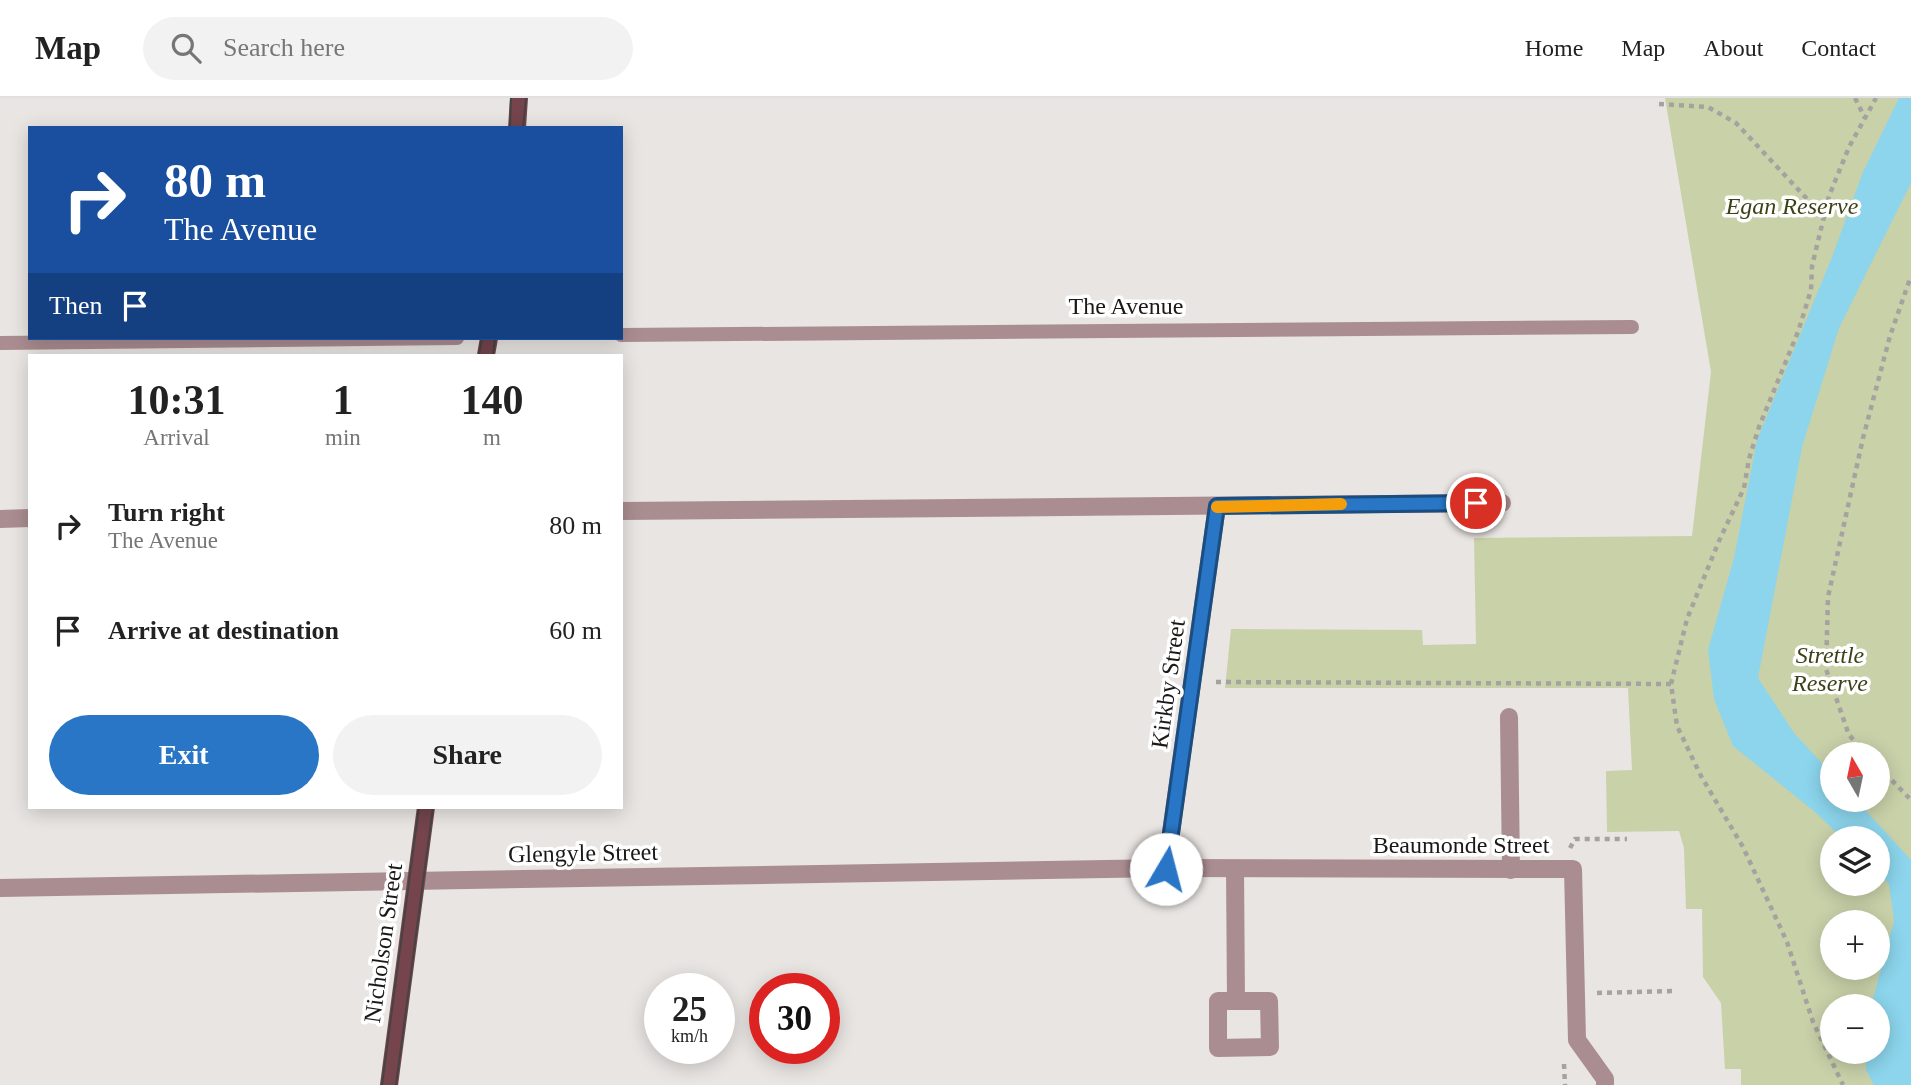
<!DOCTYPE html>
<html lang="en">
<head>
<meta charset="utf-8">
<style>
  body { margin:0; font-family:Georgia,serif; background:#f2f2f2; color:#222; height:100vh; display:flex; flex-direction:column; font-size:26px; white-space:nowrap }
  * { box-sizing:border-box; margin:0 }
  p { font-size:23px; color:#767676 }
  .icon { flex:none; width:38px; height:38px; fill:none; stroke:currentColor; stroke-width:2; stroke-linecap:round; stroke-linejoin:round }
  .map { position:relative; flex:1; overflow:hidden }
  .side { position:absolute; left:28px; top:256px; width:595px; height:455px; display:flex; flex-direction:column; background:#fff; border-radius:0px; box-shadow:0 4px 18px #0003 }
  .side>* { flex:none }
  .top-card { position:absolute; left:28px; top:28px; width:595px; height:214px; border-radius:0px; box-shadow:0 4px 18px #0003; background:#1a4fa0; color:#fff; overflow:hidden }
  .needle { width:46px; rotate:351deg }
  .tools { position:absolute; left:1820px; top:644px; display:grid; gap:14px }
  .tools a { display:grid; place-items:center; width:70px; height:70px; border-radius:50%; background:#fff; box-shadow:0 4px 18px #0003; font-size:35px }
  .speed { position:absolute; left:644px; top:875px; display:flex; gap:14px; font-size:35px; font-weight:700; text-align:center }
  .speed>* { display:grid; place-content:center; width:91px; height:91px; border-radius:50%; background:#fff; box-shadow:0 4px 18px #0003; line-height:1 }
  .speed small { font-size:18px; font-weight:400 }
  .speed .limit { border:10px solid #d22; background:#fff; color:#111 }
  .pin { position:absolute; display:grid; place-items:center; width:60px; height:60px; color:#fff; margin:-30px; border:4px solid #fff; border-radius:50%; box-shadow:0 2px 7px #0007 }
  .me { position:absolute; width:77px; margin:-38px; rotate:8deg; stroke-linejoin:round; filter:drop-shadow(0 0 5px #0008) }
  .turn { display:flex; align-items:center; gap:24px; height:147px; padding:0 21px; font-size:32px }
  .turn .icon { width:91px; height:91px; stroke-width:2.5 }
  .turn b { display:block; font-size:49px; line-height:60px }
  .then { display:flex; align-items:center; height:66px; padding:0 21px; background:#0003; gap:14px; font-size:26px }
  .eta { display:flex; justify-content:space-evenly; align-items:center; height:119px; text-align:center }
  .eta b { font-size:42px; font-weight:700; line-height:49px }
  .action { display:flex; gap:14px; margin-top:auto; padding:14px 21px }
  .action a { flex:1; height:80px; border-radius:42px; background:#2876c5; color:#fff; font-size:28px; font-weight:700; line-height:80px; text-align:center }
  .action a+a { background:#f2f2f2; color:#222 }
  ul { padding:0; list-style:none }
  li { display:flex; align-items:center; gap:21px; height:105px; padding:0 21px }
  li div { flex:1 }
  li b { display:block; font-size:26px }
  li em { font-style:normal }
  header { display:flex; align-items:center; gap:42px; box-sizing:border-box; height:98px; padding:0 35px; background:#fff; border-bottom:2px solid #e0e0e0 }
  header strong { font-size:33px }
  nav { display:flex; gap:38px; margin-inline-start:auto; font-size:24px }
  .search { width:490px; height:63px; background:#f2f2f2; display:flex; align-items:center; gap:18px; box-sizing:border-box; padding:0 24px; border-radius:38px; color:#767676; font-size:26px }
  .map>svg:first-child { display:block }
  .green { fill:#c9d1a9; fill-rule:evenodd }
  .water { fill:#8cd5ec }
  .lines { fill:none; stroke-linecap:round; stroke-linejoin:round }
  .path { stroke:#a5a29f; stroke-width:4.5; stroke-dasharray:5 5; stroke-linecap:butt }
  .lane { stroke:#aa8d91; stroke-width:14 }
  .street { stroke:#aa8d91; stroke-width:18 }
  .primary { stroke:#75444c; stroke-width:18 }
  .tram { stroke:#464443; stroke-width:2 }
  .route-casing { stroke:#1a4d80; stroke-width:18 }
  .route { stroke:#2876c5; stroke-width:12 }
  .slow { stroke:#f59e0b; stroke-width:12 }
  .labels { text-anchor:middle; stroke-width:7; stroke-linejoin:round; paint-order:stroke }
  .park-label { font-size:24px; font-style:italic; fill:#3c4216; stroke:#fff }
  .street-label { font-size:24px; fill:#1a1918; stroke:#fff }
</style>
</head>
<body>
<header>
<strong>Map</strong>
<div class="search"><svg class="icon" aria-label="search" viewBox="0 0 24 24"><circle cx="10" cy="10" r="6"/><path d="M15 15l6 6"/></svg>Search here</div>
<nav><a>Home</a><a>Map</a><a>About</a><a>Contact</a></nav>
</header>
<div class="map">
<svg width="1911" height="987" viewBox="0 0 1911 987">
  <rect width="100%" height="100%" fill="#e9e5e2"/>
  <path class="green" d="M1665 0H1911V987H1741V971H1725L1721 905 1703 879 1702 811H1686L1684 750 1679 733 1607 734 1606 673 1632 672 1628 590H1225L1231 531 1422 532 1423 547 1476 546 1474 440 1692 438 1711 274ZM1832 656H1878V702H1832ZM1832 740H1878V786H1832ZM1832 824H1878V870H1832ZM1832 908H1878V954H1832Z"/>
  <path class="water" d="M1899 0H1911V85L1839 230 1802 349 1758 580 1794 635 1832 676V702H1856L1911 762V987H1874L1866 972V954H1878V908H1871L1894 823 1889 786 1878 775V740H1842L1815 714 1733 648 1714 601 1708 552 1734 460 1757 342 1832 159 1863 74Z"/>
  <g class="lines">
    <g class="path">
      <path d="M1855 0 1865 20"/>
      <path d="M1659 6 1708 9 1736 25 1823 118"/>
      <path d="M1216 584 1671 586 1677 628 1701 678 1743 749 1787 844 1813 924 1843 987"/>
      <path d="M1671 586 1687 521 1719 443 1744 390 1749 361 1759 329 1798 234 1811 192 1812 168 1829 98 1849 49 1876 0"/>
      <path d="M1867 656 1849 637 1826 571 1828 499 1863 340 1890 238 1911 178"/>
      <path d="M1878 668 1911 702"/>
      <path d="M1570 750 1575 741H1627"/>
      <path d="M1597 895 1673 893"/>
      <path d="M1564 966 1565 987"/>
    </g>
    <g class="lane">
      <path d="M621 237 1632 229"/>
      <path d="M0 245 457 240"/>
    </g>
    <g class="street">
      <path d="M621 413 1502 405"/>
      <path d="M0 421 30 420"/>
      <path d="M1509 619 1511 772"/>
      <path d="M1166 770 1217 408"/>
      <path d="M1235 771 1236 903"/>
      <path d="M0 790 1166 770 1573 771 1577 942 1605 981V987"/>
      <path d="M1218 903H1269L1270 949 1218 950Z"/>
    </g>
    <g class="primary">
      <path d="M517 30 519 0"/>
      <path d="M486 257 489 240"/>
      <path d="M389 987 426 709"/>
    </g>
    <g class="tram">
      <path d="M510 30 511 0"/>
      <path d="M523 30 526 0"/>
      <path d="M479 257 482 240"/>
      <path d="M493 257 495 240"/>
      <path d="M382 987 419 709"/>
      <path d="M396 987 433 709"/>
    </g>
  </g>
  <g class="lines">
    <g class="route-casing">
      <path id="route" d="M1166 771 1217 408 1476 405"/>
    </g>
    <use href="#route" class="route"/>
    <path class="slow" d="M1217 409 1341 406"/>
  </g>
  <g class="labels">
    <g class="park-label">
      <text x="1792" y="116">Egan Reserve</text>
      <text x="1830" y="565">Strettle<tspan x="1830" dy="28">Reserve</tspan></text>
    </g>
    <g class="street-label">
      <text x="1126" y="216">The Avenue</text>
      <text transform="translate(1168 586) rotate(-82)" y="8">Kirkby Street</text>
      <text x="1461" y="755">Beaumonde Street</text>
      <text transform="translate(583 755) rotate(-1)" y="8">Glengyle Street</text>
      <text transform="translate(383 845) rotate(-82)" y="8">Nicholson Street</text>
    </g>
  </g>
</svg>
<div class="tools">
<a><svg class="needle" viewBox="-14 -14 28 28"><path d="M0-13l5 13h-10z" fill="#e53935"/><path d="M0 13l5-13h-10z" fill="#767676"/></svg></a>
<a><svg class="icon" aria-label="layers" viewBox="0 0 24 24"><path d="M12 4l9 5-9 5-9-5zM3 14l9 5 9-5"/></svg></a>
<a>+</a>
<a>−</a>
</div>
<div class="speed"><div>25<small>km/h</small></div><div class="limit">30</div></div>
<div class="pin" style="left:1476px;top:405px;background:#d93025"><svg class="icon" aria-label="arrive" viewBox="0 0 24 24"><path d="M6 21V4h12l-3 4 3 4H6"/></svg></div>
<svg class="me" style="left:1166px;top:771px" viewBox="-20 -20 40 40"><circle r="19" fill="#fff"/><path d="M0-13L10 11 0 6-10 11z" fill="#2876c5"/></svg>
<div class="top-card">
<div class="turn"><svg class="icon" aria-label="right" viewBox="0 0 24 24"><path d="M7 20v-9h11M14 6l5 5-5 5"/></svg><div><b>80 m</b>The Avenue</div></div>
<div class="then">Then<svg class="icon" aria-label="arrive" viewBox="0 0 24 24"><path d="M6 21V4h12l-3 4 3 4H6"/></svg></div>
</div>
<section class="side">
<div class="eta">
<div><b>10:31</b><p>Arrival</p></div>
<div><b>1</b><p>min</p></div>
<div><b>140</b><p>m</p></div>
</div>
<ul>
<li><svg class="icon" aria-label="right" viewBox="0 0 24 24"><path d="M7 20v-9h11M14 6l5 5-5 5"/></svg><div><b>Turn right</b><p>The Avenue</p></div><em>80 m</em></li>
<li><svg class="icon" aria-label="arrive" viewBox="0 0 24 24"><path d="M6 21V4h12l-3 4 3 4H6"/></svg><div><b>Arrive at destination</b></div><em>60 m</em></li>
</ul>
<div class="action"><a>Exit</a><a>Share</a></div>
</section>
</div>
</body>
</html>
